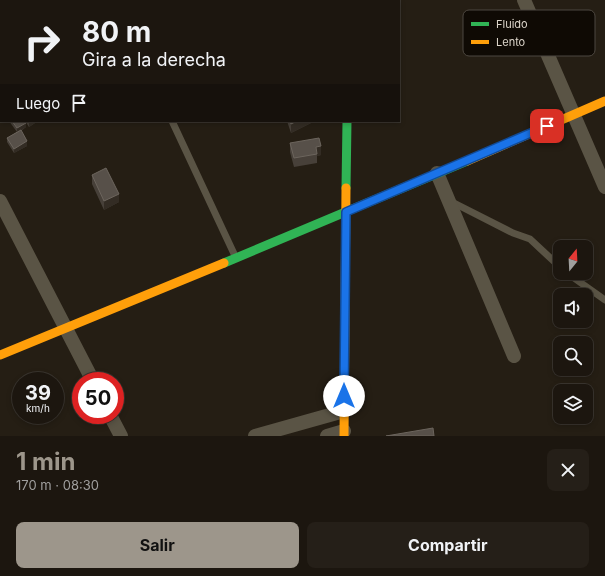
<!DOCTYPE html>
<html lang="es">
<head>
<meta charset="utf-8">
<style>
  body { margin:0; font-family:Inter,sans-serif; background:#251f18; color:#f1f3f6; height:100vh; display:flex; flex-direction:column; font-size:15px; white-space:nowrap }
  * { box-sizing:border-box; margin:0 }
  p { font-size:13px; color:#a09f9e }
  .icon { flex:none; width:22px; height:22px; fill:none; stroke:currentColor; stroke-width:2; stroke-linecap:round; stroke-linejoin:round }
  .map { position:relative; height:436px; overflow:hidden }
  .side { display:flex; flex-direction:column; background:#1c160f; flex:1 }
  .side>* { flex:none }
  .top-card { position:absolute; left:0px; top:0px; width:400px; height:122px; box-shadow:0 2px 6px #0003,0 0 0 1px #3a352f; background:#1c160f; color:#f1f3f6; overflow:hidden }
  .needle { width:26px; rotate:18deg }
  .tools { position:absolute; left:553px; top:240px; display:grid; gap:8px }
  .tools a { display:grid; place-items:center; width:40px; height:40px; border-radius:8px; background:#1c160f; box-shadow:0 2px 6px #0003,0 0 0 1px #3a352f; font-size:20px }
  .speed { position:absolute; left:12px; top:372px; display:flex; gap:8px; font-size:20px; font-weight:700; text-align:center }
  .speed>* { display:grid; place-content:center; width:52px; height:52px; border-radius:50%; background:#1c160f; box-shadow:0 2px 6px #0003,0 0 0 1px #3a352f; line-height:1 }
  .speed small { font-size:10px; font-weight:400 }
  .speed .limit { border:6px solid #d22; background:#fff; color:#111 }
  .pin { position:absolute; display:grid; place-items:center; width:34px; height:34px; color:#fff; margin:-17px; border-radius:8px; box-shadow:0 2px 6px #0006 }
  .me { position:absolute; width:44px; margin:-22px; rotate:0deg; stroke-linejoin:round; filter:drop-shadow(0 0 3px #0008) }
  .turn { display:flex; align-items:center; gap:14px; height:84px; padding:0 16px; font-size:18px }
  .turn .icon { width:52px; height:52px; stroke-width:2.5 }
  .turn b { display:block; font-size:28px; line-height:34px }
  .then { display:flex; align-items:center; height:38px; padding:0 16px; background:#0003; gap:8px; font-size:15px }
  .round { display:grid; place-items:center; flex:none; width:42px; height:42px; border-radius:8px; background:#251f18 }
  .headline { display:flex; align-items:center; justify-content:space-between; height:68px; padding:0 16px }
  h1 { font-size:24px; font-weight:700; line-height:30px; color:#9d968b }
  .primary-button { display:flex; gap:8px; margin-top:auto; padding:8px 16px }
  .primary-button a { flex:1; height:46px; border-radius:8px; background:#9d968b; color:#111; font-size:16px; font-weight:700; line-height:46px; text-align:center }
  .primary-button a+a { background:#251f18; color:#f1f3f6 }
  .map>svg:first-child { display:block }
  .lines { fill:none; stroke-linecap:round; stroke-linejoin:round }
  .lane { stroke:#5a5445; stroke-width:7 }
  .street { stroke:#5a5445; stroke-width:14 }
  .fast { stroke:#30b455; stroke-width:9 }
  .slow { stroke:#ff9f0a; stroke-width:9 }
  .wall { fill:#474039 }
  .shaded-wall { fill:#332c24 }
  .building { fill:#575049; stroke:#6c655d }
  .route-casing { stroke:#114b97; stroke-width:10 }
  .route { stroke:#1a73e8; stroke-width:7 }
  .key { fill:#0f0a04; stroke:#4d4740; stroke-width:1 }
  .key-label { font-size:11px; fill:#ddd6cb }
</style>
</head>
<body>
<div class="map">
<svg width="605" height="436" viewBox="0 0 605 436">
  <rect width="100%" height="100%" fill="#251e14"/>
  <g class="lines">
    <g class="lane">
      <path d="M115 1 116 0"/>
      <path d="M0 71 1 70"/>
      <path d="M172 121 236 258"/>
      <path d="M450 201 513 233 530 239 560 267"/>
      <path d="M567 273 605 300"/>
    </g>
    <g class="street">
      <path d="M524 0 605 187"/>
      <path d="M437 173 514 356"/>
      <path d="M0 201 93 381"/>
      <path d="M110 415 121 436"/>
      <path d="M255 436 344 411"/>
      <path d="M327 436 344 431"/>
    </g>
    <g class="fast">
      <path d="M348 0V1"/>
      <path d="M346 188 347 121"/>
      <path d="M224 263 467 161"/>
    </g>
    <g class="slow">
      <path d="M467 161 605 101"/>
      <path d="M0 355 224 263"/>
      <path d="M344 436 346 188"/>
    </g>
  </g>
  <g class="wall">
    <path d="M187 0H208V1H188Z"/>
    <path d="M9 121H25L26 127 21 131 27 146 14 153 7 142V138L17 132Z"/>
    <path d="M25 121H38L29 127Z"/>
    <path d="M287 121H315L291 133Z"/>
    <path d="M290 143 321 155 317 156V163L294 167 290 152Z"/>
    <path d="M92 175 119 202 104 210 92 184Z"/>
  </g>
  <g class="shaded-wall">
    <path d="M0 33H1V41L0 42Z"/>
    <path d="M29 121H38L29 127Z"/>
    <path d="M297 121H315L291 133V124Z"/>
    <path d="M26 123V127L17 133V128Z"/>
    <path d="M27 141V146L14 153V149Z"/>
    <path d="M321 146V155L317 156 316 147Z"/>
    <path d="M119 194V202L104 210V201Z"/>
  </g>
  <g class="building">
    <path d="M35 0H48L49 1H34Z"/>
    <path d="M153 0H168V1H151Z"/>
    <path d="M195 0H203L202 1H196Z"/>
    <path d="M1 4V12L0 10V5Z"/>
    <path d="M0 10 1 12V33H0Z"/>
    <path d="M12 121H25L26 123 17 128Z"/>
    <path d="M290 121H297L291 124Z"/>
    <path d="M21 130 27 141 14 149 7 138Z"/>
    <path d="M319 138 321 146 316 147 317 154 294 158 290 143Z"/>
    <path d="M106 168 119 194 104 201 92 175Z"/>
    <path d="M433 428 434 436H386Z"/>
  </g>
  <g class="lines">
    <g class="route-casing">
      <path id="route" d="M344 396 346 212 547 126"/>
    </g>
    <use href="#route" class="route"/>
  </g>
  <rect x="463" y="10" width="132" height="46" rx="6" class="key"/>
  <rect x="471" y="22" width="18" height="4" fill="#30b455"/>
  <rect x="471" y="40" width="18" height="4" fill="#ff9f0a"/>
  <g class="key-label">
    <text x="496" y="28">Fluido</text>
    <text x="496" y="46">Lento</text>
  </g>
</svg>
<div class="tools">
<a><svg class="needle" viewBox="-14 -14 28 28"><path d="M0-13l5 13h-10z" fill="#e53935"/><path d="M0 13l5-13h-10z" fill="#a09f9e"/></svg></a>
<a><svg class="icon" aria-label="sound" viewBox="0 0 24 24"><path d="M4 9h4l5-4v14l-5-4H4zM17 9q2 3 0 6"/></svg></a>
<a><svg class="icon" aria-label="search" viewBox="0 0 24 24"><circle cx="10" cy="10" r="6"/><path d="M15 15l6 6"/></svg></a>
<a><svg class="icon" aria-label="layers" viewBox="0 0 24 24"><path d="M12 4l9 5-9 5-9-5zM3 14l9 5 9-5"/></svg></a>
</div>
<div class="speed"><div>39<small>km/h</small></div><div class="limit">50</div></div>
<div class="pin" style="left:547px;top:126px;background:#d93025"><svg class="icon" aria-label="arrive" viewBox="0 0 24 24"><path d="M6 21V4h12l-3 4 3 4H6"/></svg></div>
<svg class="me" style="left:344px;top:396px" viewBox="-20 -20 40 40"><circle r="19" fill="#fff"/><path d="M0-13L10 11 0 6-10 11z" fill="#1a73e8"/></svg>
<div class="top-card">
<div class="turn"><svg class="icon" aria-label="right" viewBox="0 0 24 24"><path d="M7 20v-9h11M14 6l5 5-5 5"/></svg><div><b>80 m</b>Gira a la derecha</div></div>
<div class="then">Luego<svg class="icon" aria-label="arrive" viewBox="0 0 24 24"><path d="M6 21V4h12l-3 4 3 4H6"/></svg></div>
</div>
</div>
<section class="side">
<div class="headline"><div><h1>1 min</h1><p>170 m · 08:30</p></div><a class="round"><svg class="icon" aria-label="close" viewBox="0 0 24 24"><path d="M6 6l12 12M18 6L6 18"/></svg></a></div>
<div class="primary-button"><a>Salir</a><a>Compartir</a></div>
</section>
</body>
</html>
